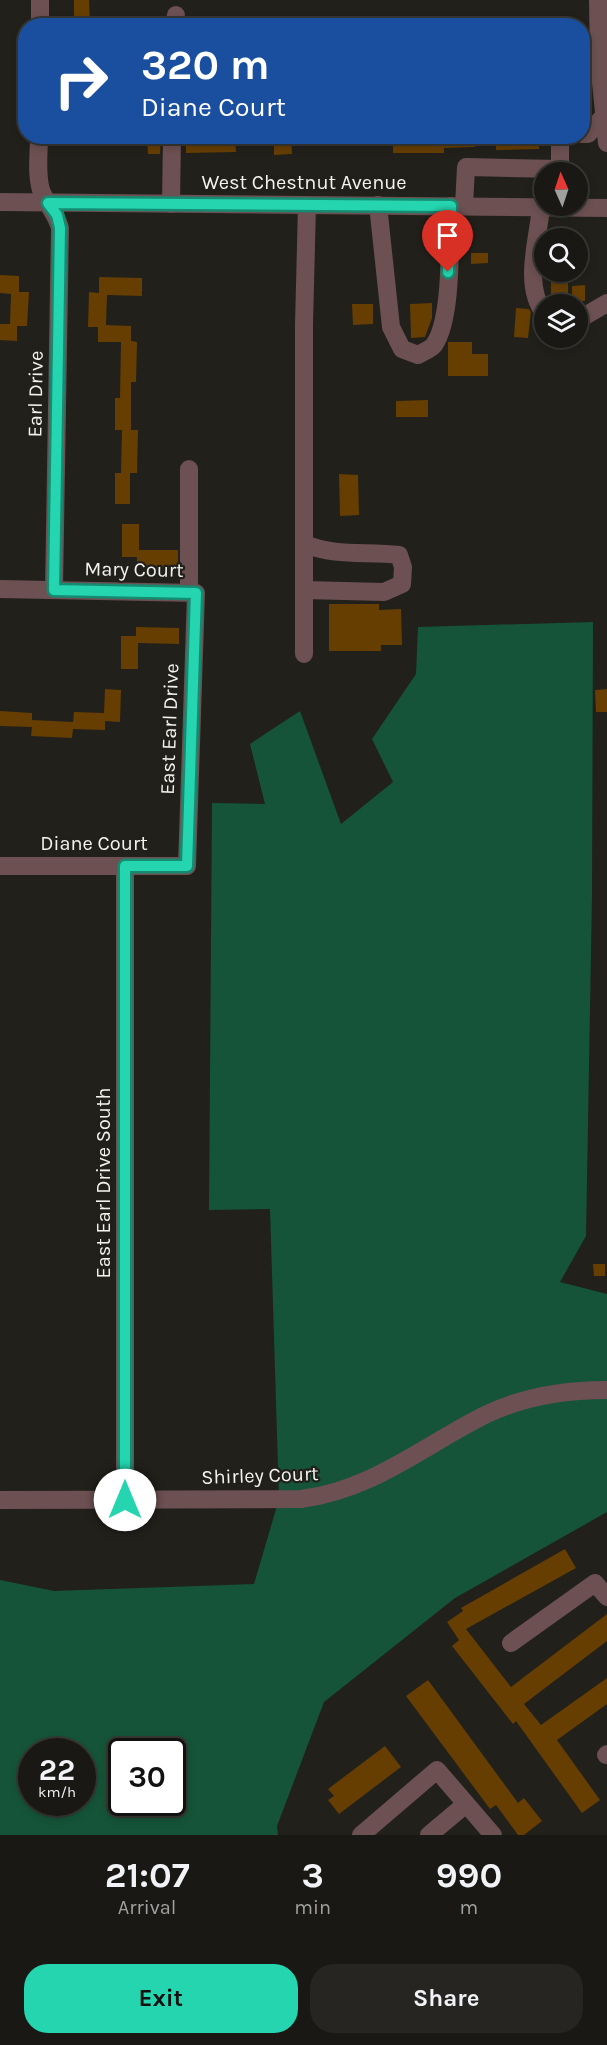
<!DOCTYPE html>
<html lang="en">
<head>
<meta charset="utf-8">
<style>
  body { margin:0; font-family:Karla,sans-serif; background:#262522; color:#f1f3f6; height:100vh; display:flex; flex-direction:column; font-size:22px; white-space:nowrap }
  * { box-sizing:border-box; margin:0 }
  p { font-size:20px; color:#9fa0a0 }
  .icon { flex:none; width:33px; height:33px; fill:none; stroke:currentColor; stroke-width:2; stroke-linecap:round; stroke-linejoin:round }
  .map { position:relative; height:1835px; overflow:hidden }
  .panel { display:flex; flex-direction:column; background:#191814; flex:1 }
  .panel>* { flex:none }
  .guide { position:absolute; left:18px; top:18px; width:572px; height:126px; border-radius:24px; box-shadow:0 3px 9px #0003,0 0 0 2px #373734; background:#1a4fa0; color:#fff; overflow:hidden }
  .needle { width:39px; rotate:357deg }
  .tools { position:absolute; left:534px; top:162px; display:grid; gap:12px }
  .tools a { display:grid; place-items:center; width:54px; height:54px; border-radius:50%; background:#191814; box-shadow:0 3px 9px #0003,0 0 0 2px #373734; font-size:30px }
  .speed { position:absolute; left:18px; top:1738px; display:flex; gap:12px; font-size:30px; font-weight:700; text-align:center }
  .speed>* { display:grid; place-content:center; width:78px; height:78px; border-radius:50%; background:#191814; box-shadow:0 3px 9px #0003,0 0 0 2px #373734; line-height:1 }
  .speed small { font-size:15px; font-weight:400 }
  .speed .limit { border:3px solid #111; border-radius:9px; background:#fff; color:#111 }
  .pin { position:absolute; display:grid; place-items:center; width:51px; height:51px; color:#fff; margin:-62px -26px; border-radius:50% 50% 50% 0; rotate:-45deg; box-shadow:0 0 6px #0007 }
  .pin .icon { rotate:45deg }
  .me { position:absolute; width:66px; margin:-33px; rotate:0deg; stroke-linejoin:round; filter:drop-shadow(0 0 4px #0008) }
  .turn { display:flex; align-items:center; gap:21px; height:126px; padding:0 24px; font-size:27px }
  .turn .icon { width:78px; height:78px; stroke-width:2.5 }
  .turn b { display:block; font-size:42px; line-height:51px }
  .eta { display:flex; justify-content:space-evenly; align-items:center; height:102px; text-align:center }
  .eta b { font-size:36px; font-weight:700; line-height:42px }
  .cta { display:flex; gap:12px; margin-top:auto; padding:12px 24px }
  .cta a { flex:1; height:69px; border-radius:24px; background:#24d5af; color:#111; font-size:24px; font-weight:700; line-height:69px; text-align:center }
  .cta a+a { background:#262522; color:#f1f3f6 }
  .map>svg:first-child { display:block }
  .green { fill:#155438; fill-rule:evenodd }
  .building { fill:#663e01 }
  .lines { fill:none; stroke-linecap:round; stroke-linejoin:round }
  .minor { stroke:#6c5052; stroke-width:18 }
  .route-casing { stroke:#178a72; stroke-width:15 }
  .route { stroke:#24d5af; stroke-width:10 }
  .labels { text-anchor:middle; stroke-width:4.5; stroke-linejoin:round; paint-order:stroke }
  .street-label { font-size:20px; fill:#f3f2ef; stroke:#21201b }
</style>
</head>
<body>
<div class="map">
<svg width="607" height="1835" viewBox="0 0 607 1835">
  <rect width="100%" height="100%" fill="#21201b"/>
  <path class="green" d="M593 622 592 896 586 1236 560 1282 607 1294V1512L455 1598 324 1702 277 1826 278 1835H0V1580L54 1591 254 1584 279 1499 270 1209 209 1210 212 803 265 804 250 744 300 711 341 824 393 782 372 739 416 674 418 627ZM32 1752H82V1803H32ZM122 1752H172V1803H122Z"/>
  <g class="building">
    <path d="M74 0H89L90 26H74Z"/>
    <path d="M147 136H161L160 154H148Z"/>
    <path d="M186 136H235L236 152 186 153Z"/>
    <path d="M274 136H291L292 154 274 155Z"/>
    <path d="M393 136H475V147L444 148V153H393Z"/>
    <path d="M496 136H539V149L496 150Z"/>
    <path d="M471 253H488V263L471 264Z"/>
    <path d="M0 275 19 276V292H29L27 326H17V341L0 340V324H10L11 294 0 293Z"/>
    <path d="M99 277 142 278V296L107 295 106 325 131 326V341L137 342 136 382H131V430H138L137 473H121L122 430H115V398H120L121 342H98V327H88L89 292 99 293Z"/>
    <path d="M568 278V294H551V279Z"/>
    <path d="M585 285V301H572V286Z"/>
    <path d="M432 303V318L425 337 411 338 410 304Z"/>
    <path d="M352 304H373V324L353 325Z"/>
    <path d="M516 308 529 309 531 312 528 338 514 337Z"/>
    <path d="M448 342H472V354H488V376H448Z"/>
    <path d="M428 400V417H396V401Z"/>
    <rect x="115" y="473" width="15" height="31"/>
    <path d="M339 474 358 475 359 515 340 516Z"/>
    <path d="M122 524H139V550H178V567L137 566V557H122Z"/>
    <path d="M329 604H379V610L401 609 402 645H381V651H329Z"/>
    <path d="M136 627 179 628V644L138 643V669H121V636H136Z"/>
    <path d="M105 689 121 690 120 722 105 721V730L73 729 72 738 31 736 32 727 0 726V711L32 713V720L73 722 74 712 104 713Z"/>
    <path d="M607 689V712H596L595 690Z"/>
    <path d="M593 1264H605V1276H594Z"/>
    <path d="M565 1549 576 1568 466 1629 511 1687 607 1614V1641L524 1704 541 1725 607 1678V1704L557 1740 600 1800 582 1813 516 1721 513 1724 452 1646 459 1640 447 1622 463 1611 461 1608Z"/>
    <path d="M428 1680 518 1803 524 1798 542 1821 524 1835H518L496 1805 490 1809 406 1696Z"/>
    <path d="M385 1746 401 1767 339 1814 328 1800 334 1796 328 1789Z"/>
  </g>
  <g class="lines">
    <g class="minor">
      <path d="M598 0 599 62 607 143"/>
      <path d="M40 26V0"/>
      <path d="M174 26 176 15"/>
      <path d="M582 134H588L603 117"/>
      <path d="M39 136C39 154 36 173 41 190 46 204 56 213 60 228L54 590"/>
      <path d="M0 202 607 208"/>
      <path d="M171 204 172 136"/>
      <path d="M378 205 391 327 402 349 418 355C423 352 431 349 434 345 453 318 449 240 451 206"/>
      <path d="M464 206 466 167 560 169V136"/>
      <path d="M541 207C538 241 523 284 544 313"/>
      <path d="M578 320 607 303"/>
      <path d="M189 469V593"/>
      <path d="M0 589 196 593 187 866H0"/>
      <path d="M304 590 384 592 402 584 403 567 399 555C367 551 335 557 305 544"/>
      <path d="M304 654V325L307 205"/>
      <path d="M0 1500 301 1499C373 1490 424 1445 487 1414 525 1396 565 1390 607 1390"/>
      <path d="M125 1500V866"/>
      <path d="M511 1643 595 1583 607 1597"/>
      <path d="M606 1755 607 1754"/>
      <path d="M361 1835 437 1770 493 1835"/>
      <path d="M429 1835 466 1804"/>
    </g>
  </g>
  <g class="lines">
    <g class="route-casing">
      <path id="route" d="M125 1500V866H187L196 593 54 590 60 228 57 215 48 203 451 206 448 272"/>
    </g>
    <use href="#route" class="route"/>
  </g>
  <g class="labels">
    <g class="street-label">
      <text x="304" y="189">West Chestnut Avenue</text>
      <text transform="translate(35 394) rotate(-89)" y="7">Earl Drive</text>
      <text transform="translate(134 569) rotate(1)" y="7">Mary Court</text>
      <text transform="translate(169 729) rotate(-88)" y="7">East Earl Drive</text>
      <text x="94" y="850">Diane Court</text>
      <text transform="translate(103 1183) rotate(-90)" y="7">East Earl Drive South</text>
      <text transform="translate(260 1475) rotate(-2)" y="7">Shirley Court</text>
    </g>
  </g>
</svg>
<div class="tools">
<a><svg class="needle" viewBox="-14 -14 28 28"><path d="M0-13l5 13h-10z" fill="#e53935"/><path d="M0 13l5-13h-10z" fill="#9fa0a0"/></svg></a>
<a><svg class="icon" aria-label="search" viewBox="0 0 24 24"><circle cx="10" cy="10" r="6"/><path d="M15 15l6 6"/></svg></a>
<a><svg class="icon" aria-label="layers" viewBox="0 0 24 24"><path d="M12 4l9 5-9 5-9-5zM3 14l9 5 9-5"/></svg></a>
</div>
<div class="speed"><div>22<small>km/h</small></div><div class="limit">30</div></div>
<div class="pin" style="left:448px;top:272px;background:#d93025"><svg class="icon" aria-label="arrive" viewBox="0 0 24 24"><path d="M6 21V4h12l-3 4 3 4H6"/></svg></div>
<svg class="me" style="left:125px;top:1500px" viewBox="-20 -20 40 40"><circle r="19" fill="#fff"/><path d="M0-13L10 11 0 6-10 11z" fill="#24d5af"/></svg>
<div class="guide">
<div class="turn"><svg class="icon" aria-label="right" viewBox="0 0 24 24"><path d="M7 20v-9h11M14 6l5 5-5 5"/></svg><div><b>320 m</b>Diane Court</div></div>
</div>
</div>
<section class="panel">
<div class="eta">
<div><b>21:07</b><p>Arrival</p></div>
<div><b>3</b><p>min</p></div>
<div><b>990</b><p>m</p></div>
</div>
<div class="cta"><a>Exit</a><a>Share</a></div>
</section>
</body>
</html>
